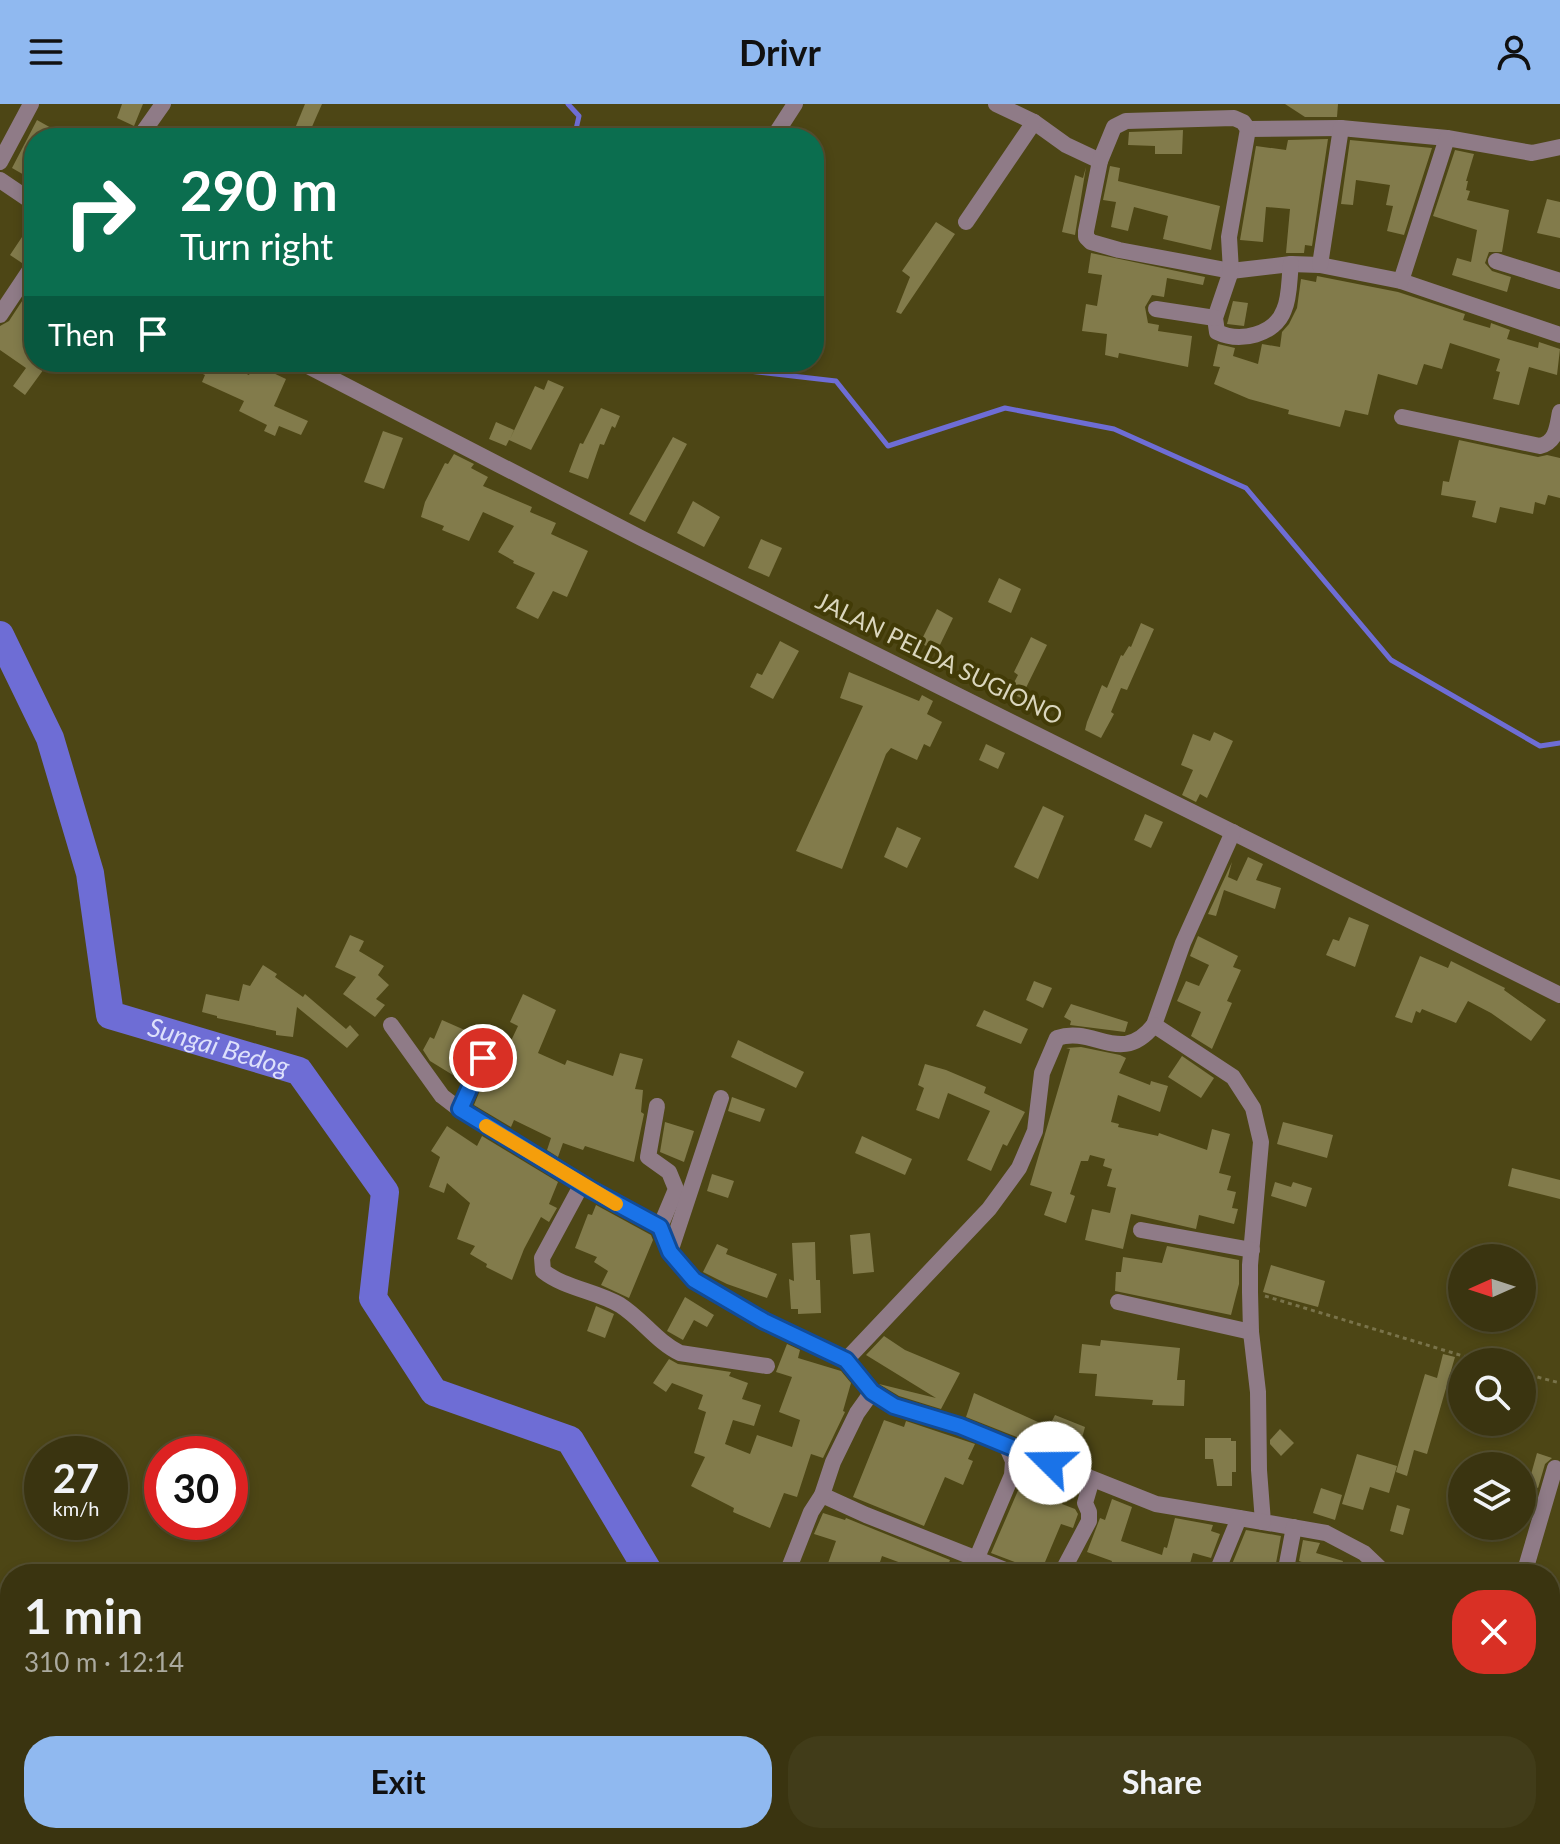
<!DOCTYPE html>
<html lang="en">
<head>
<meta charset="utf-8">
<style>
  body { margin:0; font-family:Lato,sans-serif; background:#413c19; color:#f1f3f6; height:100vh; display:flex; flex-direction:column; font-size:30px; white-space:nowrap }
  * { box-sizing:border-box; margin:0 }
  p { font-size:26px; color:#abaa9f }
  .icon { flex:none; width:44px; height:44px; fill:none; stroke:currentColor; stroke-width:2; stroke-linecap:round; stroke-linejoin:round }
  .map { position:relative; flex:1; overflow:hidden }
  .panel { position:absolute; left:0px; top:1460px; width:1560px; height:280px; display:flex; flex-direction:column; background:#3a3410; border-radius:32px 32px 0 0; box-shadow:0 4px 12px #0003,0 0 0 2px #544f30 }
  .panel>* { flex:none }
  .top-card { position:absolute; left:24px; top:24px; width:800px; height:244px; border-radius:32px; box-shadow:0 4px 12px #0003,0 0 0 2px #544f30; background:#0b6e4f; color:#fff; overflow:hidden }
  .needle { width:52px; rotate:267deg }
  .tools { position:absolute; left:1448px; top:1140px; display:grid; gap:16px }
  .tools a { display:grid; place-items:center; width:88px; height:88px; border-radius:50%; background:#3a3410; box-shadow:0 4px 12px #0003,0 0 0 2px #544f30; font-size:40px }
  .speed { position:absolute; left:24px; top:1332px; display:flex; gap:16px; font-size:40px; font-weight:700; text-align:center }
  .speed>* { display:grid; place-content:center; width:104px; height:104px; border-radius:50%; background:#3a3410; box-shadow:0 4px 12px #0003,0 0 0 2px #544f30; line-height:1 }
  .speed small { font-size:20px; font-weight:400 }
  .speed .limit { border:12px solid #d22; background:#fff; color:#111 }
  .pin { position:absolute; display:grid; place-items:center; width:68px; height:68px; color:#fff; margin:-34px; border:4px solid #fff; border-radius:50%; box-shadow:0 2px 8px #0007 }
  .me { position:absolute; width:88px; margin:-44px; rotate:292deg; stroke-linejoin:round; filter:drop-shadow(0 0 6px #0008) }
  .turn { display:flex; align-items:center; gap:28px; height:168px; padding:0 24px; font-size:36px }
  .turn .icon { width:104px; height:104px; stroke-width:2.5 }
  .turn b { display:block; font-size:56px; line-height:68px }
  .then { display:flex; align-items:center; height:76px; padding:0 24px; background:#0003; gap:16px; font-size:30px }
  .round { display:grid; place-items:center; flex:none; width:84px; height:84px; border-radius:32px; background:#413c19 }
  .summary { display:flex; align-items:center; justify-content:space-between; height:136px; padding:0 24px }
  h1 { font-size:48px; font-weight:700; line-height:60px }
  .button { display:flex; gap:16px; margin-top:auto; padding:16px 24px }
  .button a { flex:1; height:92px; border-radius:32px; background:#90b9f0; color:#111; font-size:32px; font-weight:700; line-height:92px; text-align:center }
  .button a+a { background:#413c19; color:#f1f3f6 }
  header { display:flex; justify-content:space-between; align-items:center; height:104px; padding:0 24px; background:#90b9f0; color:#111; font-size:36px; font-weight:700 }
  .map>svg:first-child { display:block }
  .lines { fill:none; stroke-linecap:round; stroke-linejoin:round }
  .stream { stroke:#6e6dd5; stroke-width:5 }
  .river { stroke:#6e6dd5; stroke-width:28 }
  .building { fill:#827b4b }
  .path { stroke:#79734a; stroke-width:3; stroke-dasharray:4 4; stroke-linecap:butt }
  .minor { stroke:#8f7b87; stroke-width:16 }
  .route-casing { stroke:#114b97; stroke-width:20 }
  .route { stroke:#1a73e8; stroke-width:14 }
  .slow { stroke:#f59e0b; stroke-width:14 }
  .labels { text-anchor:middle; stroke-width:8; stroke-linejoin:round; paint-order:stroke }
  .street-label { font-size:24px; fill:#dad6bd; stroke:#423b07 }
  .water-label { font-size:26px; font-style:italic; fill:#dde0fb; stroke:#423b07 }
</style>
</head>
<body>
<header><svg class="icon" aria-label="menu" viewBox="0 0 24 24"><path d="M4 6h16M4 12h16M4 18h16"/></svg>Drivr<svg class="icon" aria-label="person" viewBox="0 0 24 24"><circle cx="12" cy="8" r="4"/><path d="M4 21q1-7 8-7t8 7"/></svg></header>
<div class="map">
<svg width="1560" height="1740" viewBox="0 0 1560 1740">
  <rect width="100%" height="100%" fill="#4d4615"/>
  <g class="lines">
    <g class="stream">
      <path d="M568 0 579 12 574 34"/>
      <path d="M669 258 836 277 888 342 1005 304 1114 325 1246 384 1391 556 1540 642 1560 639"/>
    </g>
    <g class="river">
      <path id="s1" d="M0 531 50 634 90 769 110 911 299 967 385 1088 373 1194 434 1288 570 1336 650 1470"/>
      <path d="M948 1730 961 1740"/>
    </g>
  </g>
  <g class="building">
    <path d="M122 0H143L134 22 117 14Z"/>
    <path d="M305 0H322L307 34H291Z"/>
    <path d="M1285 0H1338L1337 13H1305Z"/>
    <path d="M37 16 69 34H34V58L26 72 12 64Z"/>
    <path d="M1183 26 1182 50H1155V42L1128 41 1129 28Z"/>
    <path d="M1328 35 1312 142 1305 141 1304 149H1286L1290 105 1266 103 1263 138 1240 136 1256 42 1286 46 1288 36Z"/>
    <path d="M1350 36 1432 44 1404 131 1387 127 1393 102 1386 101 1390 81 1356 76 1353 101 1341 100Z"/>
    <path d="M1455 46 1474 50 1466 77H1468L1466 86 1470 87 1467 96 1509 106 1502 148H1489L1485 159 1492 167 1511 173 1507 188 1452 171 1457 154 1471 158 1477 126 1433 112Z"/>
    <path d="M1110 62 1120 64 1118 77 1220 102 1211 146 1163 135 1168 112 1134 103 1128 127 1111 123 1116 98 1103 96Z"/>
    <path d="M1086 63 1075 131 1062 128 1075 71 1083 74Z"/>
    <path d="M1547 95 1560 98V134L1537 129Z"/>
    <path d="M34 115V149L28 151 22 159 10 151Z"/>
    <path d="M936 118 955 130 901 210 896 208 910 173 902 167Z"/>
    <path d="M1091 149 1205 173 1203 181 1167 174 1164 193 1152 191 1145 203 1148 219 1159 221 1158 227 1192 232 1188 263 1119 249 1118 254 1105 251 1107 230 1082 227 1086 200 1097 202 1102 171 1088 169Z"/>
    <path d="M1317 172 1398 188 1465 210 1463 216 1490 224 1491 219 1510 226 1507 235 1538 244 1539 238 1560 245 1557 271 1529 263 1519 301 1493 295 1500 268 1496 267 1500 255 1450 239 1442 265 1424 260 1417 281 1378 270 1368 311 1345 306 1340 323 1288 310 1289 306 1249 295 1214 280 1220 263 1213 262 1218 240 1235 244 1233 252 1258 260 1262 240 1280 243 1282 228 1289 220 1297 204 1301 175 1316 178Z"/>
    <path d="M26 191 34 196V258H49L25 291 13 282 26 264 0 246V222L9 217Z"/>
    <path d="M1233 197 1248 199 1244 222 1227 220Z"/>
    <path d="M178 258H220L249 271 254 260 286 275 274 302 308 317 301 331 279 322 275 332 264 327 267 321 239 307 244 297 202 278 205 271Z"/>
    <path d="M548 276 564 283 531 346 509 336 506 342 489 335 496 318 514 326 510 335 535 282 544 286Z"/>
    <path d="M601 304 620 312 615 324 612 322 604 341 600 340 588 375 569 368 580 339 583 340Z"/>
    <path d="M383 327 403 334 384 385 364 378Z"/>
    <path d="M673 333 687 340 645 418 629 410Z"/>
    <path d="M1459 336 1538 353 1547 351 1560 354V394L1548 391 1545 401 1535 398 1533 410 1500 403 1496 419 1472 413 1476 397 1441 391 1443 377 1449 378Z"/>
    <path d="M454 350 474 360 471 364 488 373 483 382 532 403 530 408 556 419 551 430 588 447 567 493 553 487 538 515 516 504 535 469 513 459 514 457 498 448 514 422 483 408 469 437 442 426 444 422 421 413 425 398 445 359 448 360Z"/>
    <path d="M693 397 720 413 704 443 677 429Z"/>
    <path d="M761 435 782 444 769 473 748 464Z"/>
    <path d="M999 474 1021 485 1011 509 988 498Z"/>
    <path d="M937 505 953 514 937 547 920 539Z"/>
    <path d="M1141 519 1154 525 1127 586 1121 584 1111 608 1114 610 1101 634 1085 626 1087 618 1102 581 1107 584 1121 551 1123 552 1129 542 1131 543Z"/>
    <path d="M1031 533 1047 541 1021 594 1009 588 1018 571 1014 568Z"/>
    <path d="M780 537 799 547 773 595 750 583 757 569 762 571Z"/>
    <path d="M849 568 919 597 922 591 933 597 927 610 942 618 930 643 924 640 917 656 891 644 886 650 842 765 796 747 863 602 840 594Z"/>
    <path d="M1214 628 1233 637 1207 694 1200 690 1196 698 1182 691 1193 666 1181 661 1193 630 1210 637Z"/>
    <path d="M986 640 1005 649 998 665 979 656Z"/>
    <path d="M1043 702 1064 712 1038 775 1014 763Z"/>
    <path d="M1145 710 1163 718 1151 744 1134 736Z"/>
    <path d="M897 723 921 734 907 764 884 753Z"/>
    <path d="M1248 753 1263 760 1256 776 1281 784 1275 805 1224 786 1216 812 1208 810 1232 758 1228 773 1237 777Z"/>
    <path d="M1349 813 1369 821 1355 863 1326 851 1333 835 1339 837Z"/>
    <path d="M350 831 364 837 359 847 384 862 378 871 389 881 376 895 385 901 375 913 343 890 356 873 335 863Z"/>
    <path d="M1198 832 1238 852 1233 863 1241 866 1227 897 1232 899 1212 945 1191 932 1201 908 1177 897 1186 877 1199 882 1209 861 1190 852Z"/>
    <path d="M1420 852 1448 864 1451 857 1505 884 1504 886 1546 916 1531 937 1491 909 1468 897 1456 919 1422 905 1420 909 1416 907 1412 919 1395 913Z"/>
    <path d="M263 861 277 870 275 873 303 893 305 890 346 925 350 921 359 931 347 944 297 903 293 933 276 931V927L217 914V912L202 908 206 890 239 897 243 880 250 882Z"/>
    <path d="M1034 877 1052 884 1043 904 1026 896Z"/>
    <path d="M523 890 556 906 538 949 565 961 567 956 613 972 620 949 643 955 635 985 643 986 641 1008 644 1010 634 1058 585 1042 583 1046 563 1039 558 1053 547 1046 551 1034 514 1016 511 1023 474 1001 494 952 502 956 518 922 510 918Z"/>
    <path d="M1071 900 1128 918 1125 928 1070 921 1071 917 1064 913Z"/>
    <path d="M984 906 1028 925 1021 940 976 922Z"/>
    <path d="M442 916 476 931 471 942 477 945 461 976 430 957 423 946 430 933 434 935Z"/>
    <path d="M738 936 804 968 796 984 731 953Z"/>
    <path d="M1081 943 1120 951 1126 954 1119 969 1150 981 1151 977 1168 982 1160 1008 1118 991 1111 1018 1119 1020 1118 1023 1158 1032 1159 1029 1207 1046 1212 1025 1230 1030 1219 1069 1231 1072 1227 1086 1236 1088 1232 1104 1238 1105 1234 1120 1199 1111 1196 1125 1131 1110 1123 1145 1085 1136 1092 1105 1110 1109 1116 1084 1107 1082 1112 1065 1103 1062 1105 1055 1090 1051 1088 1057H1081L1070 1090 1075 1092 1066 1119 1044 1111 1052 1088 1030 1081 1070 945 1066 944Z"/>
    <path d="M1182 952 1214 974 1201 994 1168 973Z"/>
    <path d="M925 960 946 966 986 983 984 989 1025 1008 1007 1042 1003 1040 991 1067 967 1056 990 1007 948 989 939 1015 916 1006 924 984 918 981Z"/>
    <path d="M732 993 765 1005 760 1018 728 1007Z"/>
    <path d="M665 1018 694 1027 684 1058 660 1048Z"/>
    <path d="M1283 1018 1333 1031 1327 1054 1277 1040Z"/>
    <path d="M447 1022 477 1042 482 1032 558 1078 549 1100 557 1104 549 1118 541 1113 524 1145 512 1176 486 1163 487 1160 470 1150 475 1142 457 1135 470 1099 447 1079 444 1089 429 1083 440 1053 431 1047Z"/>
    <path d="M862 1032 912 1055 905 1071 855 1049Z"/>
    <path d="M1512 1064 1560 1076V1095L1508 1082Z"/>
    <path d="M712 1070 734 1077 728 1094 707 1087Z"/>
    <path d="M1275 1078 1291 1083 1293 1078 1312 1084 1306 1103 1271 1092Z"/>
    <path d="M596 1101 651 1131 653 1136 629 1194 601 1181 608 1167 594 1158 597 1153 575 1144 588 1110 592 1111Z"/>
    <path d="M870 1129 874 1168 853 1170 850 1131Z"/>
    <path d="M815 1138 816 1176H820L821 1209 798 1210V1205H791L789 1175 794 1177 792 1139Z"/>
    <path d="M717 1140 728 1145 726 1150 777 1170 767 1194 727 1180 703 1168Z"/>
    <path d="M1167 1142 1239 1156V1180L1231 1211 1115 1187 1116 1168H1121L1123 1153 1162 1159Z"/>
    <path d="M1271 1161 1325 1177 1318 1203 1263 1188Z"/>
    <path d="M685 1193 714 1211 707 1223 694 1216 683 1236 667 1227Z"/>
    <path d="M596 1202 614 1210 605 1234 587 1227Z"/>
    <path d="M884 1232 905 1246 960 1269 941 1305 899 1292 879 1280 936 1294 866 1251Z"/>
    <path d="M1101 1236 1180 1244 1177 1276H1185L1184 1302 1152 1301 1153 1296 1095 1292 1097 1270 1079 1269 1082 1240 1100 1242Z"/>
    <path d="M787 1240 800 1246 798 1254 841 1267 851 1279 843 1307 845 1308 823 1354 811 1350 797 1393 784 1389 770 1424 733 1408 734 1404 691 1382 705 1353 694 1349 706 1308 698 1305 703 1291 672 1279 666 1288 653 1279 669 1255 678 1260 731 1268 729 1272 748 1279 742 1295 761 1301 754 1322 733 1316 725 1340 750 1350 757 1331 792 1343 800 1316 779 1308 792 1273 776 1268Z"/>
    <path d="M1443 1250 1455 1253 1427 1350 1414 1346 1407 1372 1396 1368 1425 1270 1437 1274Z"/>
    <path d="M974 1289 1049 1323 1055 1311 1085 1323 1078 1349 1048 1341 1030 1331 1027 1337 966 1313Z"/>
    <path d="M884 1316 904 1323 906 1317 975 1340 968 1355 973 1357 963 1381 945 1373 924 1422 853 1393Z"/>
    <path d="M1280 1325 1294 1339 1281 1352 1270 1340V1336Z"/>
    <path d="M1205 1334H1231V1337H1236V1368H1232V1382H1217L1213 1355H1205Z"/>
    <path d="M1537 1349 1552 1354 1545 1360 1538 1384 1528 1381Z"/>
    <path d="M1357 1350 1397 1362 1389 1389 1370 1383 1363 1406 1342 1400Z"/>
    <path d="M1029 1361 1071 1378 1062 1400 1075 1405 1078 1410 1073 1424 1061 1420 1040 1470H1026L1020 1460 991 1449Z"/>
    <path d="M1321 1384 1342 1391 1335 1416 1313 1409Z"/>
    <path d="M1112 1395 1132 1403 1121 1437 1162 1451 1164 1443 1167 1444 1175 1414 1213 1421 1211 1427 1220 1430 1211 1454 1193 1449 1187 1470 1148 1459 1145 1470H1123L1109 1465 1112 1457 1087 1448 1100 1414 1105 1416Z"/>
    <path d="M1397 1401 1410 1405 1403 1431 1390 1427Z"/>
    <path d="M823 1409 845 1416 846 1414 950 1456 945 1470H931L882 1452 876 1470H849L827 1462 836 1437 814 1430Z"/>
    <path d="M1246 1426 1281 1432 1274 1470H1228Z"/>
    <path d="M1303 1436 1320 1439 1316 1449 1343 1457 1339 1470H1311L1313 1462 1299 1457Z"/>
  </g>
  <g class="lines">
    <g class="path">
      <path d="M1265 1192 1483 1258"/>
      <path d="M1522 1269 1560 1279"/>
    </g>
    <g class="minor">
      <path d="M996 0 1034 18 1066 41 1100 57 1086 127V133L1091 138 1119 146 1231 167 1291 160 1320 161 1401 177 1560 231"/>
      <path d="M1248 25 1341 24"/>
      <path d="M139 34 163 0"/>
      <path d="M773 34 795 0"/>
      <path d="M1100 57 1114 23 1126 17 1234 14 1243 18 1248 25 1229 133 1231 167 1215 214 1217 228C1240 239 1275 231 1284 206 1290 193 1289 174 1291 160"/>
      <path d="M0 58 31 0"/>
      <path d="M0 76 34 99"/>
      <path d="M966 118 1034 18"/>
      <path d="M1496 157 1560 177"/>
      <path d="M1320 161 1341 24 1447 34 1532 49 1560 43"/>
      <path d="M1401 177 1447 34"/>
      <path d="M1156 205 1215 214"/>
      <path d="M0 211 34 160"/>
      <path d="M300 258 641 434 1560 891"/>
      <path d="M1402 313 1540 342C1557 338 1557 322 1560 308"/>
      <path d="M1233 728 1183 839 1154 921 1233 973 1253 1004 1261 1038 1250 1161V1188L1251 1228 1258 1288 1259 1366 1263 1418 1326 1429 1364 1449 1386 1470"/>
      <path d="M391 921 442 992 455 1002 590 1085 660 1123 670 1148 694 1176 764 1217 846 1256 872 1288 894 1302 960 1322 1156 1400 1263 1418"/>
      <path d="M657 1002 648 1053 669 1068 676 1085 660 1123"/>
      <path d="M460 1005 483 954"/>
      <path d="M582 1080 542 1154 543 1167C564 1184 596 1187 620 1201 642 1215 657 1238 680 1249L767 1262"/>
      <path d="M1141 1126 1252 1146"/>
      <path d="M670 1148 721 994"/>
      <path d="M1118 1198 1251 1228"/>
      <path d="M846 1256 989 1105 1019 1064 1035 1027 1042 969 1057 934C1094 921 1121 963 1154 921"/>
      <path d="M822 1391 866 1411 1015 1470"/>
      <path d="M779 1470 789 1464 811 1408 822 1391 833 1358 857 1309 872 1288"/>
      <path d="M970 1470 1012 1371 1013 1357 1006 1341"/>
      <path d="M1061 1470 1089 1417V1408L1085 1399 1092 1375"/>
      <path d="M1216 1470 1239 1414"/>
      <path d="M1285 1470 1294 1423"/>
      <path d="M1524 1470 1555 1364"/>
      <path d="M1550 1572 1560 1576"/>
      <path d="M1002 1730 1010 1740"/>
      <path d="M1221 1740 1223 1730"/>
      <path d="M1454 1740 1457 1730"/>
    </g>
  </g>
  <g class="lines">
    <g class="route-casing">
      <path id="route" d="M483 954 460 1005 590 1085 660 1123 670 1148 694 1176 764 1217 846 1256 872 1288 894 1302 960 1322 1050 1359"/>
    </g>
    <use href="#route" class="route"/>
    <path class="slow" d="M486 1022 616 1100"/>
  </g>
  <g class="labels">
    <g class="street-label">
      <text transform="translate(939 555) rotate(26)" y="8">JALAN PELDA SUGIONO</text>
    </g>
    <g class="water-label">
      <text dy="9" stroke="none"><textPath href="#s1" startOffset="512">Sungai Bedog</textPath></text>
    </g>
  </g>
</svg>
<div class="tools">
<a><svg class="needle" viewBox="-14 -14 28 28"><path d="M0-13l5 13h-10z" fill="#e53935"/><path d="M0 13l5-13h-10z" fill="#abaa9f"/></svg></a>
<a><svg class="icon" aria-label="search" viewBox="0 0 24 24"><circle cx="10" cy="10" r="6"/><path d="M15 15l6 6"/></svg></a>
<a><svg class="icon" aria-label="layers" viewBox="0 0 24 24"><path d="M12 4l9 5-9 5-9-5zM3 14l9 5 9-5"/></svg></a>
</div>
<div class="speed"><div>27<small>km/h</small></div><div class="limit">30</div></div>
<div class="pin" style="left:483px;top:954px;background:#d93025"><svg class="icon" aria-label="arrive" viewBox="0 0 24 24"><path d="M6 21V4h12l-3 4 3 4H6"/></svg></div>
<svg class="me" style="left:1050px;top:1359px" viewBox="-20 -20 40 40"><circle r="19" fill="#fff"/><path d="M0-13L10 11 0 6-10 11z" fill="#1a73e8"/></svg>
<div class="top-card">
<div class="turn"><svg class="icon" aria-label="right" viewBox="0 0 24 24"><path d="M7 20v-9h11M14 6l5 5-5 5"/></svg><div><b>290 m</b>Turn right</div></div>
<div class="then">Then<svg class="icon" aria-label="arrive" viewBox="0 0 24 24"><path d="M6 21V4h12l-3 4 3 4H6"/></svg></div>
</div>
<section class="panel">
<div class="summary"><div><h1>1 min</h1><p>310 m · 12:14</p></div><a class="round" style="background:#d93025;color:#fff"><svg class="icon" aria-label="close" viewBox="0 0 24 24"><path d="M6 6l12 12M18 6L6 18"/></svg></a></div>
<div class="button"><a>Exit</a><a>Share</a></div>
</section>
</div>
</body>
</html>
